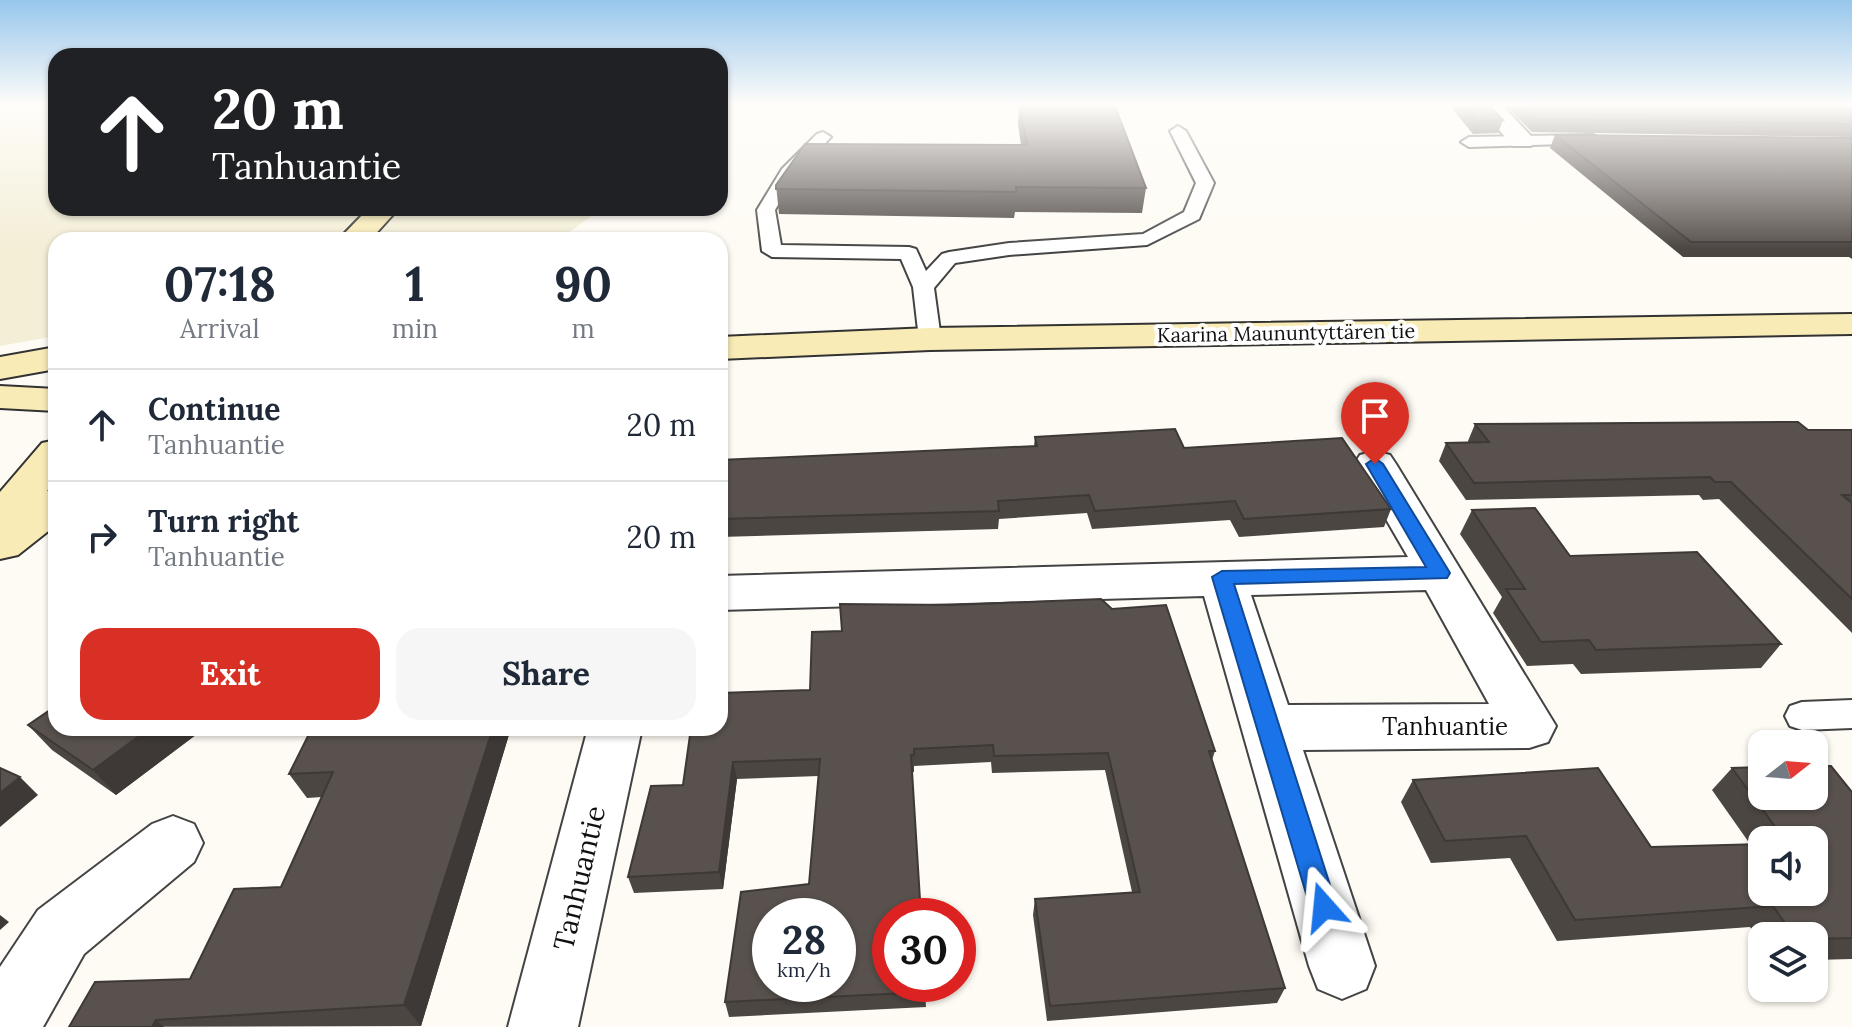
<!DOCTYPE html>
<html lang="en">
<head>
<meta charset="utf-8">
<style>
  body { margin:0; font-family:Lora,serif; background:#f6f6f7; color:#1f2937; height:100vh; display:flex; flex-direction:column; font-size:30px; white-space:nowrap }
  * { box-sizing:border-box; margin:0 }
  p { font-size:26px; color:#747a83 }
  .icon { flex:none; width:44px; height:44px; fill:none; stroke:currentColor; stroke-width:2; stroke-linecap:round; stroke-linejoin:round }
  .map { position:relative; flex:1; overflow:hidden }
  .panel { position:absolute; left:48px; top:232px; width:680px; height:504px; display:flex; flex-direction:column; background:#fff; border-radius:24px; box-shadow:0 2px 6px #0004 }
  .panel>* { flex:none }
  .top-card { position:absolute; left:48px; top:48px; width:680px; height:168px; border-radius:24px; box-shadow:0 2px 6px #0004; background:#202124; color:#fff; overflow:hidden }
  .needle { width:52px; rotate:73deg }
  .tools { position:absolute; left:1748px; top:730px; display:grid; gap:16px }
  .tools a { display:grid; place-items:center; width:80px; height:80px; border-radius:16px; background:#fff; box-shadow:0 2px 6px #0004; font-size:40px }
  .speed { position:absolute; left:752px; top:898px; display:flex; gap:16px; font-size:40px; font-weight:700; text-align:center }
  .speed>* { display:grid; place-content:center; width:104px; height:104px; border-radius:50%; background:#fff; box-shadow:0 2px 6px #0004; line-height:1 }
  .speed small { font-size:20px; font-weight:400 }
  .speed .limit { border:12px solid #d22; background:#fff; color:#111 }
  .pin { position:absolute; display:grid; place-items:center; width:68px; height:68px; color:#fff; margin:-82px -34px; border-radius:50% 50% 50% 0; rotate:-45deg; box-shadow:0 0 8px #0007 }
  .pin .icon { rotate:45deg }
  .me { position:absolute; width:88px; margin:-44px; rotate:342deg; stroke-linejoin:round; filter:drop-shadow(0 0 6px #0008) }
  .turn { display:flex; align-items:center; gap:28px; height:168px; padding:0 32px; font-size:36px }
  .turn .icon { width:104px; height:104px; stroke-width:2.5 }
  .turn b { display:block; font-size:56px; line-height:68px }
  .eta { display:flex; justify-content:space-evenly; align-items:center; height:136px; text-align:center }
  .eta b { font-size:48px; font-weight:700; line-height:56px }
  .cta { display:flex; gap:16px; margin-top:auto; padding:16px 32px }
  .cta a { flex:1; height:92px; border-radius:24px; background:#d93025; color:#fff; font-size:32px; font-weight:700; line-height:92px; text-align:center }
  .cta a+a { background:#f6f6f7; color:#1f2937 }
  ul { padding:0; list-style:none }
  li { display:flex; align-items:center; gap:24px; height:112px; padding:0 32px; border-top:2px solid #e0e1e3 }
  li div { flex:1 }
  li b { display:block; font-size:30px }
  li em { font-style:normal }
  .map>svg:first-child { display:block }
  .farmland { fill:#f3eed6 }
  .lines { fill:none; stroke-linecap:round; stroke-linejoin:round }
  .lane-casing { stroke:#434343; stroke-width:4 }
  .street-casing { stroke:#434343; stroke-width:4 }
  .secondary-casing { stroke:#323232; stroke-width:4 }
  .lane { fill:#fff; fill-rule:evenodd }
  .street { fill:#fff; fill-rule:evenodd }
  .secondary { fill:#f8ebb6; fill-rule:evenodd }
  .wall { fill:#4c4642; fill-rule:evenodd }
  .shaded-wall { fill:#3e3936 }
  .building { fill:#58514d; stroke:#3e3936; stroke-width:2; fill-rule:evenodd }
  .route { fill:#1a73e8; stroke:#114b97; stroke-width:2 }
  .labels { text-anchor:middle; stroke-width:8; stroke-linejoin:round; paint-order:stroke }
  .far-street-label { font-size:20px; fill:#101010; stroke:#fff }
  .street-label { font-size:24px; fill:#101010; stroke:#fff }
  .near-street-label { font-size:28px; fill:#101010; stroke:#fff }
</style>
</head>
<body>
<div class="map">
<svg width="1852" height="1027" viewBox="0 0 1852 1027">
  <rect width="100%" height="100%" fill="#fefbf4"/>
  <path class="farmland" d="M0 106H56V208H602L559 240H56V336L0 346Z"/>
  <g class="lines">
    <g class="lane-casing">
      <g id="lane">
        <path d="M1178 126 1186 131 1214 183 1199 219 1147 245 1009 255 955 263 934 288 941 339 938 344 930 346 919 339 913 287 901 259 772 257 762 251 757 210 782 169 817 134 823 132 831 137 795 176 775 210 781 245 909 247 916 249 926 271 942 254 949 252 1009 243 1143 234 1184 212 1196 183 1170 131Z"/>
        <path d="M1592 135 1598 137V143L1469 147 1461 142 1469 137Z"/>
        <path d="M1852 700V728L1802 730 1790 726 1785 716 1790 706 1802 702Z"/>
      </g>
    </g>
    <g class="street-casing">
      <g id="street">
        <path d="M1478 106H1503L1531 136 1535 141 1531 146H1513Z"/>
        <path d="M1375 451 1390 455 1396 464 1556 726 1548 742 1529 748 1303 750 1375 966 1366 989 1342 999 1318 989 1309 966 1204 596 720 610V576L1408 557 1354 464 1360 455ZM1426 590 1489 704 1288 705 1251 595Z"/>
        <path d="M588 728H642L578 1027H508Z"/>
        <path d="M173 816 194 824 203 843 194 862 84 954 43 1027H0V967L38 910 152 824Z"/>
      </g>
    </g>
    <g class="secondary-casing">
      <g id="secondary">
        <path d="M369 208H399L370 240H338Z"/>
        <path d="M1852 314V334L930 350 720 359V337L930 328Z"/>
        <path d="M56 347V369L0 379V357Z"/>
        <path d="M0 386 56 389V411L0 408Z"/>
        <path d="M56 440V479L47 491 56 489V525L18 555 0 559V492L42 443Z"/>
      </g>
    </g>
    <use href="#lane" class="lane"/>
    <use href="#street" class="street"/>
    <use href="#secondary" class="secondary"/>
  </g>
  <g class="wall">
    <path d="M1019 106H1115L1146 188 1142 213 1015 212 1014 218 779 214 776 185 1021 145 1018 124Z"/>
    <path d="M1450 106H1490L1503 120 1498 133 1473 134Z"/>
    <path d="M1506 106H1844L1852 124V137L1532 132Z"/>
    <path d="M1555 135 1852 138V259L1849 257H1683L1550 148Z"/>
    <path d="M1475 424 1808 430H1852V633L1719 499 1703 500 1699 495 1466 500 1439 461 1446 443H1469L1468 441Z"/>
    <path d="M1035 437 1184 448 1391 509 1384 527 1239 537 1230 520 1092 529 1087 513 999 519 998 529 720 537V460L1034 446Z"/>
    <path d="M1472 510 1570 556 1781 644 1761 668 1581 674 1573 664 1527 666 1493 613 1502 597 1460 534Z"/>
    <path d="M28 725 56 728H205L116 795 52 750Z"/>
    <path d="M511 728 421 1026 69 1027 190 979 281 887 322 797 307 798 289 774Z"/>
    <path d="M691 728 1215 751 1212 760 1285 988 1277 1003 1047 1021 1033 915 1035 899 1132 892 1105 770 992 773 991 762 914 766V772H912L926 1007 729 1017 725 1002 809 884 819 776 737 779 723 889 634 893 628 877 683 785Z"/>
    <path d="M1732 768 1852 792V959L1814 960V936H1762V946L1750 927 1557 941 1510 858 1431 863 1401 802 1413 780 1651 847 1750 844 1712 790ZM1762 840H1814L1762 892Z"/>
  </g>
  <g class="shaded-wall">
    <path d="M150 728H205L116 795 93 770Z"/>
    <path d="M493 728H511L421 1026 404 1005Z"/>
    <path d="M733 762 737 779 723 889 719 872Z"/>
    <path d="M20 777 38 795 0 827V793Z"/>
    <path d="M0 915 9 922 0 930Z"/>
    <path d="M156 1020 164 1027H152Z"/>
  </g>
  <g class="building">
    <path d="M1020 106H1115L1146 188 1016 187V192L776 189V185L805 144 1027 145Z"/>
    <path d="M1465 106H1490L1503 120 1478 121Z"/>
    <path d="M1523 106H1844L1852 110V124L1537 119Z"/>
    <path d="M1555 135 1852 138V242H1691Z"/>
    <path d="M1798 422 1808 430H1852V495H1842L1852 503V599L1731 482H1715L1710 477 1474 483 1446 443 1489 442 1475 424Z"/>
    <path d="M1175 429 1184 448 1342 438 1391 509 1244 519 1235 501 1095 511 1089 495 998 501 999 511 720 519V460L1037 446 1035 437Z"/>
    <path d="M1535 508 1570 556 1697 552 1781 644 1596 650 1589 640 1541 642 1506 589H1525L1472 510Z"/>
    <path d="M1101 599 1112 609 1166 605 1215 751H1209L1285 988 1050 1006 1035 899 1140 892 1108 753 994 756 993 745 914 749V755H911L921 916H890V984H926V992L725 1002 741 892 809 884 820 759 733 762 719 872 628 877 651 786 683 785 691 728H720V693L810 690 812 632 842 631 840 604 953 605ZM770 916H838V984H770Z"/>
    <path d="M56 706V728H150L93 770 28 725Z"/>
    <path d="M312 728H493L404 1005 156 1020 152 1027H69L95 982 190 979 234 889 281 887 333 772 289 774Z"/>
    <path d="M1814 766H1831L1852 792V938L1814 939V936H1794L1773 906 1575 920 1526 836 1445 841 1413 780 1598 768 1651 847 1762 844V892H1814V840H1785L1732 768 1762 767V796H1814Z"/>
    <path d="M0 768 20 777 0 793Z"/>
  </g>
  <linearGradient id="sky" x2="0" y2="1"><stop stop-color="#97c6ec"/><stop offset="0.42" stop-color="#fffdfa"/><stop offset="1" stop-color="#fffdfa" stop-opacity="0"/></linearGradient>
  <rect width="1852" height="250" fill="url(#sky)"/>
  <path class="route" d="M1375 458 1383 464 1447 568 1450 573 1447 578 1234 584 1337 907 1333 915 1324 919 1314 915 1310 907 1212 577 1222 571 1426 567 1366 464Z"/>
  <g class="labels">
    <g class="far-street-label">
      <text transform="translate(1286 333) rotate(-1)" y="7">Kaarina Maununtyttären tie</text>
    </g>
    <g class="street-label">
      <text x="1445" y="735">Tanhuantie</text>
    </g>
    <g class="near-street-label">
      <text transform="translate(579 878) rotate(-77)" y="10">Tanhuantie</text>
    </g>
  </g>
</svg>
<div class="tools">
<a><svg class="needle" viewBox="-14 -14 28 28"><path d="M0-13l5 13h-10z" fill="#e53935"/><path d="M0 13l5-13h-10z" fill="#747a83"/></svg></a>
<a><svg class="icon" aria-label="sound" viewBox="0 0 24 24"><path d="M4 9h4l5-4v14l-5-4H4zM17 9q2 3 0 6"/></svg></a>
<a><svg class="icon" aria-label="layers" viewBox="0 0 24 24"><path d="M12 4l9 5-9 5-9-5zM3 14l9 5 9-5"/></svg></a>
</div>
<div class="speed"><div>28<small>km/h</small></div><div class="limit">30</div></div>
<div class="pin" style="left:1375px;top:464px;background:#d93025"><svg class="icon" aria-label="arrive" viewBox="0 0 24 24"><path d="M6 21V4h12l-3 4 3 4H6"/></svg></div>
<svg class="me" style="left:1324px;top:907px" viewBox="-20 -20 40 40"><path d="M0-17L14 15 0 8-14 15z" fill="#1a73e8" stroke="#fff" stroke-width="4"/></svg>
<div class="top-card">
<div class="turn"><svg class="icon" aria-label="ahead" viewBox="0 0 24 24"><path d="M12 20V5M6 11l6-6 6 6"/></svg><div><b>20 m</b>Tanhuantie</div></div>
</div>
<section class="panel">
<div class="eta">
<div><b>07:18</b><p>Arrival</p></div>
<div><b>1</b><p>min</p></div>
<div><b>90</b><p>m</p></div>
</div>
<ul>
<li><svg class="icon" aria-label="ahead" viewBox="0 0 24 24"><path d="M12 20V5M6 11l6-6 6 6"/></svg><div><b>Continue</b><p>Tanhuantie</p></div><em>20 m</em></li>
<li><svg class="icon" aria-label="right" viewBox="0 0 24 24"><path d="M7 20v-9h11M14 6l5 5-5 5"/></svg><div><b>Turn right</b><p>Tanhuantie</p></div><em>20 m</em></li>
</ul>
<div class="cta"><a>Exit</a><a>Share</a></div>
</section>
</div>
</body>
</html>
